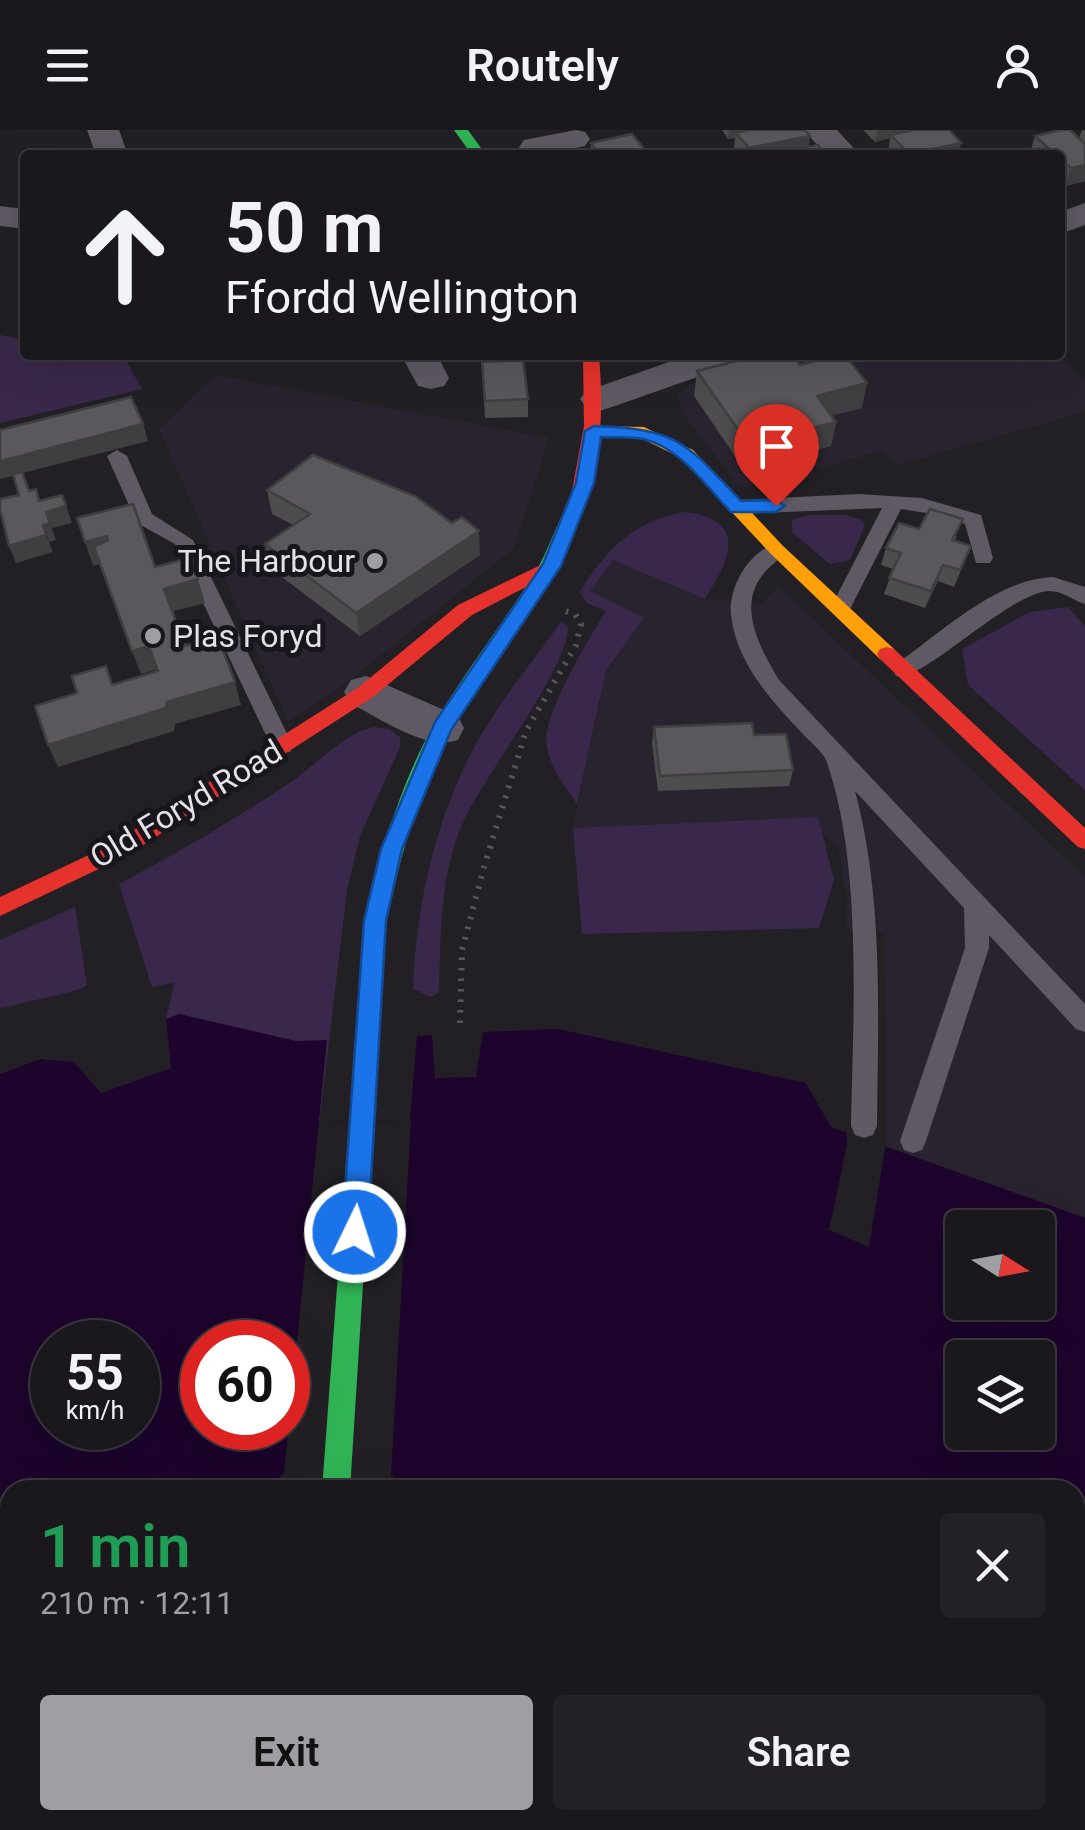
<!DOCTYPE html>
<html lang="en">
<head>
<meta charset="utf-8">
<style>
  body { margin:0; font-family:Roboto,sans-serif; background:#232125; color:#f1f3f6; height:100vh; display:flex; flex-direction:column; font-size:38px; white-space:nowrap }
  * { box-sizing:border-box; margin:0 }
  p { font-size:32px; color:#9fa0a3 }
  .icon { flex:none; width:55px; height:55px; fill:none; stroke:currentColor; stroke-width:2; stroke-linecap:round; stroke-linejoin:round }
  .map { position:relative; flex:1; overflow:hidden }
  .drawer { position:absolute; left:0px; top:1350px; width:1085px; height:350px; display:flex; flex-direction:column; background:#1a181c; border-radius:30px 30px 0 0; box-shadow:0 10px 40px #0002,0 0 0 2px #38373b }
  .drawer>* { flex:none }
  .hud { position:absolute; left:20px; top:20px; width:1045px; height:210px; border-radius:10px; box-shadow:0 10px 40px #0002,0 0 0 2px #38373b; background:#1a181c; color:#f1f3f6; overflow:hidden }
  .needle { width:65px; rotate:101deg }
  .buttons { position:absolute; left:945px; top:1080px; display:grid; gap:20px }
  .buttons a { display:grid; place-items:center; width:110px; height:110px; border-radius:10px; background:#1a181c; box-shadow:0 10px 40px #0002,0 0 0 2px #38373b; font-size:50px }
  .speed { position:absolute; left:30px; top:1190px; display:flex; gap:20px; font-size:50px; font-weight:700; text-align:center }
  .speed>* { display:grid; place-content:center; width:130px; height:130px; border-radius:50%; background:#1a181c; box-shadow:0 10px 40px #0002,0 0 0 2px #38373b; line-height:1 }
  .speed small { font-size:25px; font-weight:400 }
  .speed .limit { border:15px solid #d22; background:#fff; color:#111 }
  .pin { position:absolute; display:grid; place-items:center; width:85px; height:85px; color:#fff; margin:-102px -42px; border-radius:50% 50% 50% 0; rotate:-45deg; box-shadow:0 0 10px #0007 }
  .pin .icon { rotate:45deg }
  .me { position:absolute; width:110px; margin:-55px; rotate:4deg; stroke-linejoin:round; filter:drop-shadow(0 0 8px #0008) }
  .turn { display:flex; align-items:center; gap:35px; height:210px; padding:0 40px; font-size:45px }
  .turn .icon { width:130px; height:130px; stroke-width:2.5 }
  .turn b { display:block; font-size:70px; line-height:85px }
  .round { display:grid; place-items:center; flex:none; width:105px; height:105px; border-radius:10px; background:#232125 }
  .head { display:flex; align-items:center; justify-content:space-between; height:170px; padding:0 40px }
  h1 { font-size:60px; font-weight:600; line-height:75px; color:#1e9e55 }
  .cta { display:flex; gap:20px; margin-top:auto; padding:20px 40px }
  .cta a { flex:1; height:115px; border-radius:10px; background:#a09da3; color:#111; font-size:40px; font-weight:600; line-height:115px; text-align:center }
  .cta a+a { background:#232125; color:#f1f3f6 }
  header { display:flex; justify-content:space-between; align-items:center; height:130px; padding:0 40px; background:#1a181c; font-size:45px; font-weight:600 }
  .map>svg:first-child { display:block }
  .built { fill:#29232f }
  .green { fill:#39284b }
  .water { fill:#1c042c; fill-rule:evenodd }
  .pier { fill:#222025 }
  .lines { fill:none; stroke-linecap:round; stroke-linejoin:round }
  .path { stroke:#59565c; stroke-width:6; stroke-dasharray:2.5 8; stroke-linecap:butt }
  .lane { fill:#5e5963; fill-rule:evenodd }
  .street { fill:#5e5963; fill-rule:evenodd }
  .fast { fill:#30b455; fill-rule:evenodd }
  .slow { fill:#ff9f0a; fill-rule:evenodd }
  .jam { fill:#e5322d; fill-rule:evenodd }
  .wall { fill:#4d4c4f }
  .shaded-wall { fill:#3f3e40 }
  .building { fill:#5a585c; stroke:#3f3e40; stroke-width:2.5 }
  .route { fill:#1a73e8; stroke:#114b97; stroke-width:2.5 }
  .poi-dot { fill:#a09da3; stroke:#19151d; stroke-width:4 }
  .labels { text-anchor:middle; stroke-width:10; stroke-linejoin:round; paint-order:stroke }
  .poi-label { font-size:32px; fill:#e4e1e7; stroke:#19151d; text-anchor:end }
  .street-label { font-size:32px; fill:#e4e1e7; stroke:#19151d }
</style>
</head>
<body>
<header><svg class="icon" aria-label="menu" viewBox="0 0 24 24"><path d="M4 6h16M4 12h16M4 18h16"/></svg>Routely<svg class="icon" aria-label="person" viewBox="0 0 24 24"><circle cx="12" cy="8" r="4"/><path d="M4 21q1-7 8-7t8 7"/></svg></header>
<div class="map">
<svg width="1085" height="1700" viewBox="0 0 1085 1700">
  <rect width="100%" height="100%" fill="#222025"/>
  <g class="built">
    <path d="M770 225H1059L1085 251V282L897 335 883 321 741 358 687 289 677 267 689 255Z"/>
    <path d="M216 245 549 308 514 418 345 554 288 592 159 299Z"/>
    <path d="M613 429 705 469 761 474 778 456 1085 747V1088L886 1016 885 803 846 799 847 769 838 717 821 702 817 687 573 698 606 540 643 488 589 462Z"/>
  </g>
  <g class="green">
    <path d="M0 205 25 210V225H123L142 259 0 293Z"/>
    <path d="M685 382C751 390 728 432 705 469L613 430 590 461 644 488 606 540 577 674C565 656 551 639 547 618 540 587 589 509 606 481L587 473 580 462C605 420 635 390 685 382Z"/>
    <path d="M809 385H846L862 390 865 395 850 430 830 434 792 402V390Z"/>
    <path d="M1068 477 1085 497V660L968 555 962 519 1030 482Z"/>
    <path d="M561 492 568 496C570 535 485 645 464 690 439 745 441 803 439 862L431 867 413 859C416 778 433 700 469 627 494 578 529 536 561 492Z"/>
    <path d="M375 597 389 599 400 607V617L360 706 347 760 312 1054 0 944 40 929 74 932 101 963 171 938 166 889 174 853 152 857 119 754C179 722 236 689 292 651 318 634 344 602 375 597Z"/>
    <path d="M818 687 834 750 819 798 582 804 573 698Z"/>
    <path d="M75 777 87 856C58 868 30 869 0 879V810Z"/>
  </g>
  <path class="water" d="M179 884 296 911 327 910 319 991 410 990 417 906 432 905 435 948 476 947 483 902 558 899 806 953 831 997 1085 1088V1700H0V944L40 929 74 932 101 963 171 938 166 889ZM962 1098H1038V1172H962ZM52 1212H138V1298H52ZM202 1212H288V1298H202ZM962 1228H1038V1302H962ZM10 1360H1075V1690H10Z"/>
  <g class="pier">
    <path d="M411 990 391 1345 402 1353V1360H272V1354L284 1343 319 991Z"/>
    <path d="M847 997 886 1012 869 1117 829 1100 847 1015Z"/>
  </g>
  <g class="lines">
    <path class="path" d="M460 893 462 820 484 737 526 601 576 515 581 494 575 484 565 481"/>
    <g class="lane">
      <path d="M117 320 127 326 152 384 193 410 293 616 290 622H274L175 414 137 393 107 326Z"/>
      <path d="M859 364 922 368 981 385 993 428 990 433H976L965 394 945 386 901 379 850 479 840 486 830 479 882 378 737 384 727 377 737 370Z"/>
      <path d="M777 413 787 420C779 431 766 438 759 450 739 482 762 521 779 550L1085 874V902L1076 899 989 805V818L926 1011 922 1020 913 1023 904 1020 900 1011 965 818 964 778 855 661C884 769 878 885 877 996L873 1005 864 1008 855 1005 851 996C853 886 863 733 826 630 822 621 808 610 801 602 770 569 736 532 731 485 728 457 749 421 777 413Z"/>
      <path d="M1053 447 1085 457V474C1072 470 1062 460 1048 461 1006 465 922 553 896 546L893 540 896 534C941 503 996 449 1053 447Z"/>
    </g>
    <g class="street">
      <path d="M87 0H119L128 25H96Z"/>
      <path d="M576 0 585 2 590 9 585 16 542 25 524 24 519 17 524 10Z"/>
      <path d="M804 0H837L860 25H826Z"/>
      <path d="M1085 73V95L1060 104V82Z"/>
      <path d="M0 76 25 79V99L0 96Z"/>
      <path d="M401 225H437L449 248 444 256 431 259 418 256Z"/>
      <path d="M689 225H742L737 233 612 277 599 281 586 277 580 269 586 261Z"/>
      <path d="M366 546 458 586 464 598 458 610C424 621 381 588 351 574L344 562 351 550Z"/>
    </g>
    <g class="fast">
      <path d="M454 0H468L486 25H472Z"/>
      <path d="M580 360 589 366C556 454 494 522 449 603 417 661 401 727 386 791L350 1360H322L364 791C381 722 400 653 436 591 468 536 509 487 541 432 550 416 567 365 580 360Z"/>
    </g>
    <g class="slow">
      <path d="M594 296 644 297 693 320 783 416 894 519 897 524 894 529H880L771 424 681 328 641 308 588 305 586 301Z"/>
      <path d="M297 1690H327V1700H295Z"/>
    </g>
    <g class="jam">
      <path d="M583 225H599C603 273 602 319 589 366L580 372 571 366 584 296Z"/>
      <path d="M551 430 557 431V441L472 485 373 567 126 726 0 786V767L112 714 359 557 458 475Z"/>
      <path d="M887 517 894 519 1085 698V719L1078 717 880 529 877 524 880 519Z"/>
    </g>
  </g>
  <g class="wall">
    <path d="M722 0H805L809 17 826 25H738L734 20 735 8 728 9Z"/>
    <path d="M863 0H949L958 25H890L888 22 890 8 875 12Z"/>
    <path d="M1082 0H1085V51L1065 56 1060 51V25H1032L1030 23 1035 6 1079 9Z"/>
    <path d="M591 13 649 25H590Z"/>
    <path d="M482 232 528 269V287L485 288Z"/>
    <path d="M800 235 862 278 831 285 836 292 831 316 757 335 735 326 694 266 697 241Z"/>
    <path d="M267 360 480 425 360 506 270 438 265 414 293 395 272 384Z"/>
    <path d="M919 399 957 406 954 411 971 416 954 457 938 451 925 478 884 464 893 439 881 435 886 418Z"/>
    <path d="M654 597 754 605 793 640 789 656 658 661 652 613Z"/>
  </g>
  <g class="shaded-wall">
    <path d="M729 0H781L736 3 735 8 728 9Z"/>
    <path d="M878 0H916L891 5 890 8 875 12Z"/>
    <path d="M810 6 808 23 799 25H748L749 18Z"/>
    <path d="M961 13 958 25H909V24Z"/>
    <path d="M1085 35V51L1065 56 1071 38Z"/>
    <path d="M867 253 862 278 813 290 817 266Z"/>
    <path d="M836 292 831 316 757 335 761 311Z"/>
    <path d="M143 294 148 311 23 343 35 378 23 344 0 349V331Z"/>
    <path d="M62 365 72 393 52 398 46 382Z"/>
    <path d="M50 393 56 410 49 412 43 395Z"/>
    <path d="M479 401 480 425 360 506 356 483Z"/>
    <path d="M46 405 53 422 16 433 9 416Z"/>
    <path d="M107 406 115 430 93 436 85 412Z"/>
    <path d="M943 435 938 451 925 478 931 461Z"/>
    <path d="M198 449 205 473 171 482 164 459Z"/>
    <path d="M149 516 157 539 141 544 132 521Z"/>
    <path d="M235 552 241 575 175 594 174 601 58 637 48 615 167 572Z"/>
  </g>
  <g class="building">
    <path d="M749 0H805L810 6 749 18 736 3Z"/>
    <path d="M913 0H949L961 13 909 24 891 5Z"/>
    <path d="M1061 0H1070L1085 14V35L1071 38 1060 29V25H1056L1035 6Z"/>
    <path d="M632 4 649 25H600L591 13Z"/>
    <path d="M818 15 826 25H770Z"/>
    <path d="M1017 19 1024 25H994Z"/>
    <path d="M760 225H793L800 235 837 225H845L867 253 817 266 836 292 761 311 739 301 697 241Z"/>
    <path d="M523 230 528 269 485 271 482 232Z"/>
    <path d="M131 267 143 294 0 331V300Z"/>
    <path d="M313 325 415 366 452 393 462 387 479 401 356 483 265 414 310 384 267 360Z"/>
    <path d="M22 342 29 361 36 359 39 371 62 365 66 376 46 382 50 393 43 395 46 405 9 416 0 379V369L19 365 13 344Z"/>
    <path d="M133 374 155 437 190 428 198 449 164 459 185 516 218 507 235 552 167 572 166 578 48 615 35 576 77 563 72 546 106 536 112 555 158 541 149 516 132 521 94 417 108 410 107 406 85 412 77 388Z"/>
    <path d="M930 379 963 389 952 410 971 416 960 440 943 435 931 461 889 448 901 423 886 418 899 393 919 399Z"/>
    <path d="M752 593 754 605 786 604 793 640 660 646 654 597Z"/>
  </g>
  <path class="route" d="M594 296C679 299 685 312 741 371L776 370 785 376 776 382H731C706 356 680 317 643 309 630 306 614 308 601 307L594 353 561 436 451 600 402 719 386 791 368 1102 364 1110 355 1114 346 1110 342 1102 364 791 381 719 435 592 543 434 576 353 585 301Z"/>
  <g class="poi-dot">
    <circle cx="375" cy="431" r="10"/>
    <circle cx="153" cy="506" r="10"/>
  </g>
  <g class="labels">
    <g class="poi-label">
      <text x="355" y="442">The Harbour</text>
      <text x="173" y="517" text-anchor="start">Plas Foryd</text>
    </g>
    <g class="street-label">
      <text transform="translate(186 674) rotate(-31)" y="11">Old Foryd Road</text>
    </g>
  </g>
</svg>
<div class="buttons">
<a><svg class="needle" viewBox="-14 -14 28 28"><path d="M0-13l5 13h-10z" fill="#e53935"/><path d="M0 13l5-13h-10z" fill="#9fa0a3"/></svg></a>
<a><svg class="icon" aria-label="layers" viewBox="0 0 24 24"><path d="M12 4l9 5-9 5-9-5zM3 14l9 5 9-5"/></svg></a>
</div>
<div class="speed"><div>55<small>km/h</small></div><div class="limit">60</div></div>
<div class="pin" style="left:776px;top:376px;background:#d93025"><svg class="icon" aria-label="arrive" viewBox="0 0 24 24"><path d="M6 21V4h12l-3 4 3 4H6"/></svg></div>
<svg class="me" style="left:355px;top:1102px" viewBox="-20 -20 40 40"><circle r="17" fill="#1a73e8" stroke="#fff" stroke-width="3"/><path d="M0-11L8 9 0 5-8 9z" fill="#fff"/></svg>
<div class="hud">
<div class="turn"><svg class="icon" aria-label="ahead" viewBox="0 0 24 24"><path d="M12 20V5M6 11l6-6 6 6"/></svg><div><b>50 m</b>Ffordd Wellington</div></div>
</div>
<section class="drawer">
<div class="head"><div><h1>1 min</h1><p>210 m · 12:11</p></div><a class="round"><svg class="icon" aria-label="close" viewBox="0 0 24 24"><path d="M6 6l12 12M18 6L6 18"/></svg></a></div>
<div class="cta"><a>Exit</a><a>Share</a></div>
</section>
</div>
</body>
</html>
